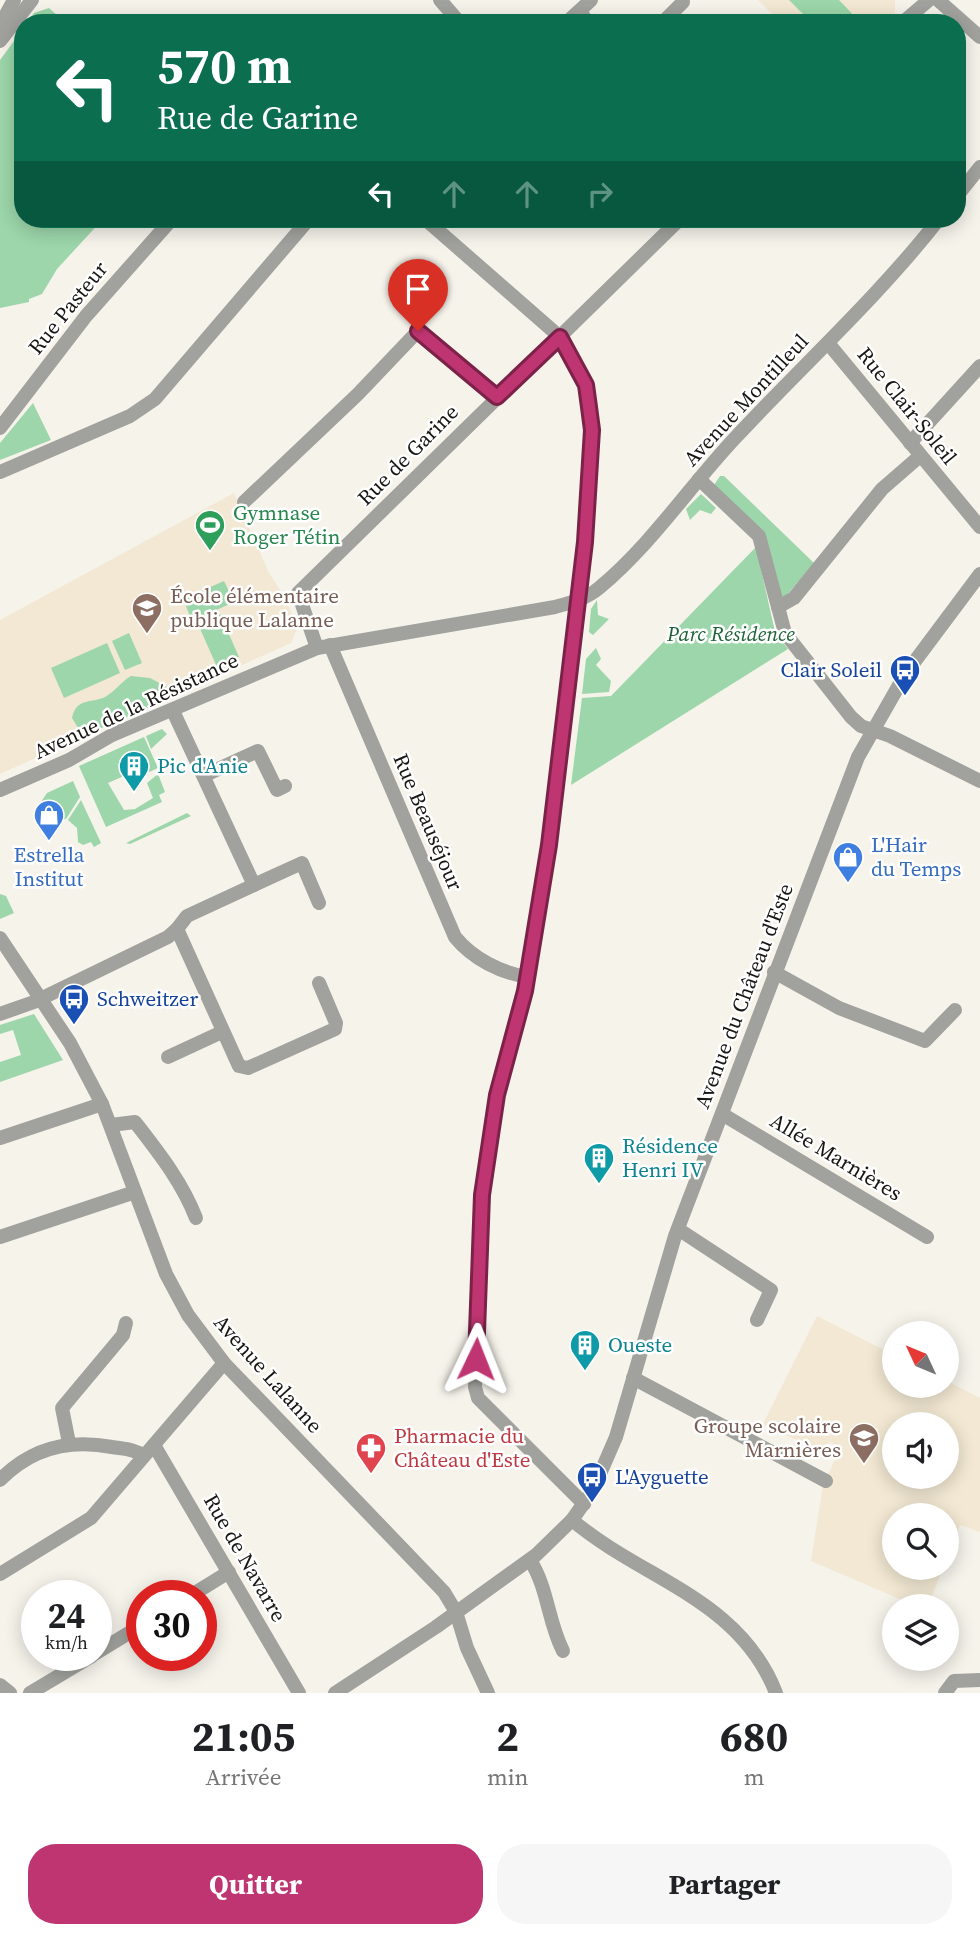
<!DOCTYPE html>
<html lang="fr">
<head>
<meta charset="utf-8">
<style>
  body { margin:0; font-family:"Source Serif 4",serif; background:#f6f6f6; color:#202124; height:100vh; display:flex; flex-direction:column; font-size:26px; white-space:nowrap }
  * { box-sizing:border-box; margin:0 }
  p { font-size:23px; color:#757577 }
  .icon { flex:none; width:38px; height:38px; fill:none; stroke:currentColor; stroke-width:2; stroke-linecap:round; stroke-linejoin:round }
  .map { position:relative; height:1693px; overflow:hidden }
  .side { display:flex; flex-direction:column; background:#fff; flex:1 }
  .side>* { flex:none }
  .top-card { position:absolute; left:14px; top:14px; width:952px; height:214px; border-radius:28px; box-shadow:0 4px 18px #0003; background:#0b6e4f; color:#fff; overflow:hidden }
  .needle { width:46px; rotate:314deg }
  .buttons { position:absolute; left:882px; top:1321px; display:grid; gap:14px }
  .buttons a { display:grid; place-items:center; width:77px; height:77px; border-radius:50%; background:#fff; box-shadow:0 4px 18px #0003; font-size:35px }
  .speed { position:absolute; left:21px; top:1580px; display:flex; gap:14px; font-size:35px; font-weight:700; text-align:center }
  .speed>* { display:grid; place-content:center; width:91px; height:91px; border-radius:50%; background:#fff; box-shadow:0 4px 18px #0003; line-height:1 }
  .speed small { font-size:18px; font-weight:400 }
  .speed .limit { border:10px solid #d22; background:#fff; color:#111 }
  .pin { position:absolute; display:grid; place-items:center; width:60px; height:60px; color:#fff; margin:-72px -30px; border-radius:50% 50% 50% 0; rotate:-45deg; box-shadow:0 0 7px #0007 }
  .pin .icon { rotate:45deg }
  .me { position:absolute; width:77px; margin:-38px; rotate:2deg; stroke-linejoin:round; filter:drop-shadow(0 0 5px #0008) }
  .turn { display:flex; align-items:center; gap:24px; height:147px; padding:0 28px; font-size:32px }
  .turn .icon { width:91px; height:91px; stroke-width:2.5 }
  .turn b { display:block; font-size:49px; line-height:60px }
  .lanes { display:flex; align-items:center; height:66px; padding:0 28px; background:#0003; justify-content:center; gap:35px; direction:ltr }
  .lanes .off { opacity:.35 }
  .eta { display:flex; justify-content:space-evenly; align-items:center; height:119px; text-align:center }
  .eta b { font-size:42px; font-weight:700; line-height:49px }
  .button { display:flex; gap:14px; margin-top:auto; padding:14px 28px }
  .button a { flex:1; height:80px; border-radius:28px; background:#be3571; color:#fff; font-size:28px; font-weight:700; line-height:80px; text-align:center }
  .button a+a { background:#f6f6f6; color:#202124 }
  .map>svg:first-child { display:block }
  .education { fill:#f2e8d3; fill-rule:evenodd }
  .green { fill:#9cd6aa }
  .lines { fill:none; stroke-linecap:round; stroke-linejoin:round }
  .minor { stroke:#a1a19d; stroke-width:14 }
  .route-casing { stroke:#7c2249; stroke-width:18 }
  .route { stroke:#be3571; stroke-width:12 }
  .labels { text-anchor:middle; stroke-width:5; stroke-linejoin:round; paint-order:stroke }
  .street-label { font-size:21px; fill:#171613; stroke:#fff }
  .leisure-label { font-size:21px; fill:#27864d; stroke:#fff; text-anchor:start }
  .education-label { font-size:21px; fill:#785e54; stroke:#fff; text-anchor:start }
  .park-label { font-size:21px; font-style:italic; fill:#1d6336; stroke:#fff }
  .transit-label { font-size:21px; fill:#164399; stroke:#fff; text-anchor:start }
  .culture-label { font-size:21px; fill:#0d838f; stroke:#fff; text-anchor:start }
  .shop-label { font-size:21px; fill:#366cbe; stroke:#fff; text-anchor:start }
  .health-label { font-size:21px; fill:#be3a42; stroke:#fff; text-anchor:start }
</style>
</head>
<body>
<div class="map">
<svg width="980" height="1693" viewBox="0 0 980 1693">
  <rect width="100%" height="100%" fill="#f6f3eb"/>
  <g class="education">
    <path d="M758 0H895V15L887 23H781Z"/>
    <path d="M234 493 269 573 283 594 298 627 291 643 0 774V620Z"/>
    <path d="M817 1316 894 1355V1386H947V1381L980 1398V1532L960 1525 947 1558V1516H894V1568H943L928 1606H916L811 1561 823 1485 841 1447 829 1442 823 1453 763 1424ZM894 1424H947V1477H894Z"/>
  </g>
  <g class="green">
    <path d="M789 0H839L861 23H812Z"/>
    <path d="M49 8 66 23H27L34 13Z"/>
    <path d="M23 29V219H103L57 269 42 294 29 299V302L0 308V60Z"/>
    <path d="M33 403 51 440 0 460V443Z"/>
    <path d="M720 476H724L814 563 786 596 781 597 766 540 714 485Z"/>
    <path d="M701 494 716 508 711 514 700 510 690 520 686 509Z"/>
    <path d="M756 547 775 632 788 649 571 785 582 698 611 696Z"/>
    <path d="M224 581 234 602 192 621 183 599Z"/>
    <path d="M597 600 598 615 609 619 593 635 589 632 591 609Z"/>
    <path d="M220 614 239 657 217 667 198 624Z"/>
    <path d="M129 633 142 663 125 670 112 641Z"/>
    <path d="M107 643 120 673 64 698 51 668Z"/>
    <path d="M596 648 601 659 596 665 611 681 609 692 582 694 586 659Z"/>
    <path d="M131 676 150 678 180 694 83 736 72 718C77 695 95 705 108 695 117 689 122 681 131 676Z"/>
    <path d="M162 729 167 734 151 749 146 736Z"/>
    <path d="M144 737 158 768 145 774 142 768 108 783 124 810 135 809 153 798 147 783 158 774 165 792 159 795 162 802 106 827 79 766Z"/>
    <path d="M73 781 80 797 66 819 50 821 41 802 47 793Z"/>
    <path d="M81 800 101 843 94 847 91 842 83 845 78 842 77 828 68 820Z"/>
    <path d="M187 813 191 816 130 844 126 843Z"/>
    <path d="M0 894 6 896 14 913 0 919Z"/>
    <path d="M34 1014 63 1060 0 1082V1062L21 1055 13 1030 0 1034V1025Z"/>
  </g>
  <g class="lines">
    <g class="minor">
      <path d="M440 0 460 23"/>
      <path d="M938 0 980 37"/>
      <path d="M580 11 588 23"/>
      <path d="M566 23 591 0"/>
      <path d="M662 23 683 2"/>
      <path d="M902 23 929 0"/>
      <path d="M0 25 14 0"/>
      <path d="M0 41 32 0"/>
      <path d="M957 196 980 167"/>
      <path d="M425 219 560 337 586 385 592 430 585 542 549 845 525 991 497 1095 482 1195 475 1387 478 1398 584 1504"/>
      <path d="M828 343 980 527"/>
      <path d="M0 428 86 316 172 219"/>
      <path d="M910 443 980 366"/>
      <path d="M0 472 130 416 155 399 309 219"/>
      <path d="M699 479 759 536 785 633 851 717 861 726 890 736 980 781"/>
      <path d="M244 502 358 394 418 331 497 397"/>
      <path d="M778 607 794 598 882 489 920 456"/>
      <path d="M330 645 455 937C473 959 501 973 528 977"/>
      <path d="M317 648 298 593 680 219"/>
      <path d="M173 711 254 885 187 916 177 929 239 1066 248 1068 335 1029 336 1023 319 983"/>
      <path d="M205 775 258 751 277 790 285 786"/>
      <path d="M0 790 69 760 112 735 317 648 555 607C570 603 586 599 599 588 651 545 689 487 735 438 803 365 878 297 939 219"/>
      <path d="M254 885 302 863 319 903"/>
      <path d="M0 938 70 1043 102 1104 166 1274 188 1315 224 1363 444 1592 456 1612 467 1648 488 1693"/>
      <path d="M774 972 839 1008 925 1041 955 1010"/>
      <path d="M0 1014 34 1002 168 937 177 929"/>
      <path d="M168 1057 222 1032"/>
      <path d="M722 1114 927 1237"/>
      <path d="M111 1125 135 1122C159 1153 182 1182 196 1218"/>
      <path d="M0 1138 102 1104"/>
      <path d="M678 1229 771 1290 757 1320"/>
      <path d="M0 1237 135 1192"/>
      <path d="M633 1378 826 1481"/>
      <path d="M69 1443 62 1408 123 1335 126 1323"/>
      <path d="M154 1445 299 1693"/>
      <path d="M0 1480C31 1448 70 1439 112 1447 124 1449 135 1449 144 1456"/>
      <path d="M572 1520C643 1580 739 1598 776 1693"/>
      <path d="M530 1560C548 1588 548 1622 563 1651"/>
      <path d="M0 1574 91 1518 224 1363"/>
      <path d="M190 1596 229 1572"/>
      <path d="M96 1653 142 1625"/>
      <path d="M0 1685 10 1693"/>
      <path d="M30 1693 92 1656"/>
      <path d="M335 1693 436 1627 536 1555 572 1520 593 1490 616 1437 675 1236 858 757 906 673 980 574"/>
      <path d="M945 1693 954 1681 980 1680"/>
    </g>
  </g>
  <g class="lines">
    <g class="route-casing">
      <path id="route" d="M418 331 497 397 560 337 586 385 589 407 592 430 585 542 549 845 525 991 497 1095 482 1195 476 1359"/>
    </g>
    <use href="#route" class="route"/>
  </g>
  <defs>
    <g id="stadium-pin" transform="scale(1.575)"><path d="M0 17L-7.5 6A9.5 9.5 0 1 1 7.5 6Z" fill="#2e9e5b" stroke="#fff"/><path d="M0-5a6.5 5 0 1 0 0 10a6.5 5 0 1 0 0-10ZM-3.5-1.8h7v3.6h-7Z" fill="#fff"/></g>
    <g id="school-pin" transform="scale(1.575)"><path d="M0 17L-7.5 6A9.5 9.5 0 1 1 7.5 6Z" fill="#8d6e63" stroke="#fff"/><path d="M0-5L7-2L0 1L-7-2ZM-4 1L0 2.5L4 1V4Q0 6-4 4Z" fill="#fff"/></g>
    <g id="bus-pin" transform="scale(1.575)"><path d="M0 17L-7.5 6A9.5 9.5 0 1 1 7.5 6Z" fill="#1a4fb4" stroke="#fff"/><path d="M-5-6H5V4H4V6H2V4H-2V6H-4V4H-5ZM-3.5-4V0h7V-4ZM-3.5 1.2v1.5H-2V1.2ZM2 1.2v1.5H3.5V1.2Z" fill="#fff"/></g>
    <g id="building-pin" transform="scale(1.575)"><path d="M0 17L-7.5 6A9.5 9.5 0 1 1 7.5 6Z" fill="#0f9aa8" stroke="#fff"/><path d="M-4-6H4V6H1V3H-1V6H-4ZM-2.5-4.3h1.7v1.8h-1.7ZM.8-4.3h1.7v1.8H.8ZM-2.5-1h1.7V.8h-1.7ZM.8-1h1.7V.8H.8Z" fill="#fff"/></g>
    <g id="shop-pin" transform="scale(1.575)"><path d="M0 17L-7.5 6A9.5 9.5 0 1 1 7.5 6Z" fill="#3f7fe0" stroke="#fff"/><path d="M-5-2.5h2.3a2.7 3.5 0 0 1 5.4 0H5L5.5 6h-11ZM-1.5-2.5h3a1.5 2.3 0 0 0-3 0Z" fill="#fff"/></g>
    <g id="pharmacy-pin" transform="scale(1.575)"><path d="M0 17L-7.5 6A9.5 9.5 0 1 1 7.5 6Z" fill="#e0444e" stroke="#fff"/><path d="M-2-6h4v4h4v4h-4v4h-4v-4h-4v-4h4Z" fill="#fff"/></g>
  </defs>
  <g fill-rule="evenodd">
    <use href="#stadium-pin" x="210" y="525"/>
    <use href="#school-pin" x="147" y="608"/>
    <use href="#bus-pin" x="905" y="670"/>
    <use href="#building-pin" x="134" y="766"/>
    <use href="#shop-pin" x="49" y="815"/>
    <use href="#shop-pin" x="848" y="857"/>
    <use href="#bus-pin" x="74" y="999"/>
    <use href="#building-pin" x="599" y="1158"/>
    <use href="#building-pin" x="585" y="1345"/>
    <use href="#school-pin" x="864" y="1438"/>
    <use href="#pharmacy-pin" x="371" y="1448"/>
    <use href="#bus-pin" x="592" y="1477"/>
  </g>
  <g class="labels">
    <g class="street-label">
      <text transform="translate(68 308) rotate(-51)" y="7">Rue Pasteur</text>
      <text transform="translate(746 400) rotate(-47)" y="7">Avenue Montilleul</text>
      <text transform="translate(907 406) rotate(51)" y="7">Rue Clair-Soleil</text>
      <text transform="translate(408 455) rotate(-45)" y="7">Rue de Garine</text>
      <text transform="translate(136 706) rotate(-25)" y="7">Avenue de la Résistance</text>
      <text transform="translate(428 822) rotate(67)" y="7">Rue Beauséjour</text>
      <text transform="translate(744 996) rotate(-69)" y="7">Avenue du Château d'Este</text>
      <text transform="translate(836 1157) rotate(31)" y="7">Allée Marnières</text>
      <text transform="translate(268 1374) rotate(48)" y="7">Avenue Lalanne</text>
      <text transform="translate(245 1558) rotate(60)" y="7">Rue de Navarre</text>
    </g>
    <g class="leisure-label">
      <text x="233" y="520">Gymnase<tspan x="233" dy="24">Roger Tétin</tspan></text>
    </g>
    <g class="education-label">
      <text x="170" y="603">École élémentaire<tspan x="170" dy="24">publique Lalanne</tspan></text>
      <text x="841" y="1433" text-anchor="end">Groupe scolaire<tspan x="841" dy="24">Marnières</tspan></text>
    </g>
    <g class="park-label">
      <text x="731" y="641">Parc Résidence</text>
    </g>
    <g class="transit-label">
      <text x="882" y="677" text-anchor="end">Clair Soleil</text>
      <text x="97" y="1006">Schweitzer</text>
      <text x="615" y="1484">L'Ayguette</text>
    </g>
    <g class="culture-label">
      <text x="157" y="773">Pic d'Anie</text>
      <text x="622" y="1153">Résidence<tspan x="622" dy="24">Henri IV</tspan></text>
      <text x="608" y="1352">Oueste</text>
    </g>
    <g class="shop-label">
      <text x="871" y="852">L'Hair<tspan x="871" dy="24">du Temps</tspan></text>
      <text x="49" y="862" text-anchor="middle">Estrella<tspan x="49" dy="24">Institut</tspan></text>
    </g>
    <g class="health-label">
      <text x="394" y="1443">Pharmacie du<tspan x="394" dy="24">Château d'Este</tspan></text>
    </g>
  </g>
</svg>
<div class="buttons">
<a><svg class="needle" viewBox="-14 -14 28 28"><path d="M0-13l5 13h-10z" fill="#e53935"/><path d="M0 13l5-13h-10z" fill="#757577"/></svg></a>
<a><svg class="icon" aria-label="sound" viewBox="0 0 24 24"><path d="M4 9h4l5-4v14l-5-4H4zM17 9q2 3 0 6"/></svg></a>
<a><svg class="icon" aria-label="search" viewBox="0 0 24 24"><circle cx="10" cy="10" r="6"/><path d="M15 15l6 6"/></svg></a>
<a><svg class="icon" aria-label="layers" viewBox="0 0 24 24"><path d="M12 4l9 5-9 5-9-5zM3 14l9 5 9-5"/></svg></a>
</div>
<div class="speed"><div>24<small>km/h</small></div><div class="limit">30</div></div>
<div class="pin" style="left:418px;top:331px;background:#d93025"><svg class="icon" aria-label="arrive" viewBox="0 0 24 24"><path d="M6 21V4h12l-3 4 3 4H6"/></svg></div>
<svg class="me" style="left:476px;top:1359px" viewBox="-20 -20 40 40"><path d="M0-17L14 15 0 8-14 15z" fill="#be3571" stroke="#fff" stroke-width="4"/></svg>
<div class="top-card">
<div class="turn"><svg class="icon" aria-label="left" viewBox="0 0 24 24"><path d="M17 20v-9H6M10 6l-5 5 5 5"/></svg><div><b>570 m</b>Rue de Garine</div></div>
<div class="lanes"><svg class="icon" aria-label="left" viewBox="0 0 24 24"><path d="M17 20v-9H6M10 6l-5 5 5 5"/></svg><svg class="icon off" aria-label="ahead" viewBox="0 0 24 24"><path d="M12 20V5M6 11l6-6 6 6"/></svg><svg class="icon off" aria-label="ahead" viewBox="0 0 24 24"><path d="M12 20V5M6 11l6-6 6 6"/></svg><svg class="icon off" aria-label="right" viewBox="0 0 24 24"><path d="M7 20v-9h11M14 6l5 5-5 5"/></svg></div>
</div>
</div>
<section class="side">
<div class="eta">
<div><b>21:05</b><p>Arrivée</p></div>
<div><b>2</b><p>min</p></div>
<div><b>680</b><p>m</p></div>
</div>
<div class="button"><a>Quitter</a><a>Partager</a></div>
</section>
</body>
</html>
